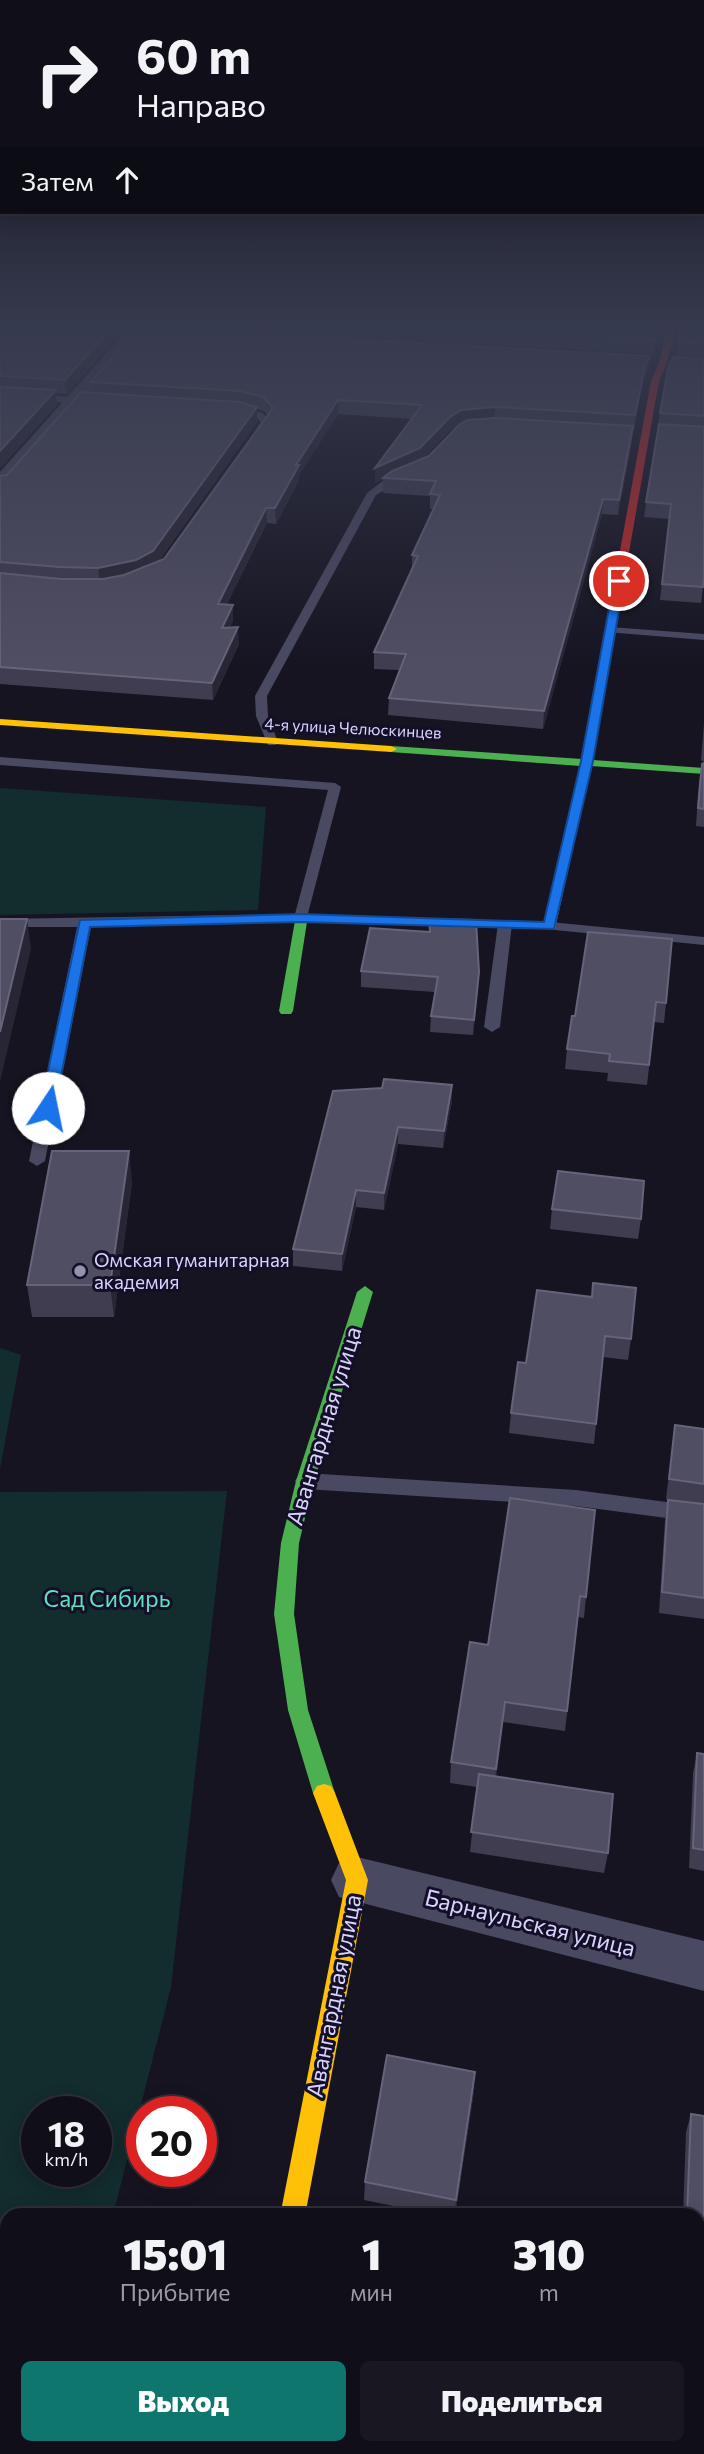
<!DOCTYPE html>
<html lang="ru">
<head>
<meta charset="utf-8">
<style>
  body { margin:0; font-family:Commissioner,sans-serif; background:#191822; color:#f1f3f6; height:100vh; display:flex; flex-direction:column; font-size:26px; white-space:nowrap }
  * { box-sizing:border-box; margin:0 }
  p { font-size:23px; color:#9c9ca2 }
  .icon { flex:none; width:38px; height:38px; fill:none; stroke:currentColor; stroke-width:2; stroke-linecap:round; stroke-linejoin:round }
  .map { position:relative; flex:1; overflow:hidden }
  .details { position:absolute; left:0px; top:2208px; width:705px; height:247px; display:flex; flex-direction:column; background:#100f19; border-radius:21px 21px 0 0; box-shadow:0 4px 18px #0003,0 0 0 2px #302f38 }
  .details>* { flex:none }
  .top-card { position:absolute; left:0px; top:0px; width:705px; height:214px; box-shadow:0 4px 18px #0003,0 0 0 2px #302f38; background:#100f19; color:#f1f3f6; overflow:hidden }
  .speed { position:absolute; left:21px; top:2096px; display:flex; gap:14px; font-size:35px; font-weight:700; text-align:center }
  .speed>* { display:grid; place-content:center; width:91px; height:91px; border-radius:50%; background:#100f19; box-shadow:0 4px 18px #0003,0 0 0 2px #302f38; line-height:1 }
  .speed small { font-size:18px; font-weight:400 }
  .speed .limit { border:10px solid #d22; background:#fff; color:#111 }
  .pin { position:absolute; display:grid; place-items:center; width:60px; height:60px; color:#fff; margin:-30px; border:4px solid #fff; border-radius:50%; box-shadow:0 2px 7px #0007 }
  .me { position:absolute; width:77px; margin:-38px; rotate:11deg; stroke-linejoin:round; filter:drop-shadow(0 0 5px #0008) }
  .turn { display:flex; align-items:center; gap:24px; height:147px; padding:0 21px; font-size:32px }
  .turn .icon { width:91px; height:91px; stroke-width:2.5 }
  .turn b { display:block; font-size:49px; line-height:60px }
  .then { display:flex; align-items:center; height:66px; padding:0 21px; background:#0003; gap:14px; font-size:26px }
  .eta { display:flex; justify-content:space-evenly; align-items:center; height:119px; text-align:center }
  .eta b { font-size:42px; font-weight:800; line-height:49px }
  .button { display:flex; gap:14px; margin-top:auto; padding:14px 21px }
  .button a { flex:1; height:80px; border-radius:10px; background:#0f766e; color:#fff; font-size:28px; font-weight:800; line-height:80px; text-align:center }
  .button a+a { background:#191822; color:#f1f3f6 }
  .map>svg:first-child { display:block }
  .green { fill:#132c2d; fill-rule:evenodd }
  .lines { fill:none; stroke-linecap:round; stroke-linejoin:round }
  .lane { fill:#4a4962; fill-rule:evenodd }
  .street { fill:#4a4962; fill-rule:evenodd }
  .fast { fill:#4caf50; fill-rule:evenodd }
  .slow { fill:#ffc107; fill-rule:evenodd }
  .jam { fill:#c62828; fill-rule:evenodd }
  .wall { fill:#403d50; fill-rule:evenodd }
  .shaded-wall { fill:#282635 }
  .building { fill:#504e63; stroke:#66637b; stroke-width:2 }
  .route { fill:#1a73e8; stroke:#114b97; stroke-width:2 }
  .poi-dot { fill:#9591b1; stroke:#130f26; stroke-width:2.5 }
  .labels { text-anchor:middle; stroke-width:6; stroke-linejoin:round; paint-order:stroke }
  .far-street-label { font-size:16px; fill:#d9d4ff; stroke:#130f26 }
  .poi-label { font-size:19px; fill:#d9d4ff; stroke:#130f26; text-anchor:start }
  .near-street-label { font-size:23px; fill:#d9d4ff; stroke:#130f26 }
  .near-park-label { font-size:23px; fill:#5fe0c0; stroke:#130f26 }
</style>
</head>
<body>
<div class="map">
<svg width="704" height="2454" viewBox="0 0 704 2454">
  <rect width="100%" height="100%" fill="#161421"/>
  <g class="green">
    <path d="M0 788 266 807 258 910 0 915Z"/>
    <path d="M0 1348 21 1355 0 1469Z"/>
    <path d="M227 1491 171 1987 113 2215 7 2216V2448H54L53 2454H0V1492ZM96 2112V2172H37V2112Z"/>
  </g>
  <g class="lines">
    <g class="lane">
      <path d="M0 392 87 398 91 401 87 404 0 398Z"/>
      <path d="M234 408 262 413 269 419 258 441 250 439 261 422 256 417 231 413V409Z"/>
      <path d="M402 473 410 475 376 495 267 696 268 716 278 742 276 745H268L256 716 255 696 367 493 384 480Z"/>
      <path d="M610 627 704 634V640L606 632V628Z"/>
      <path d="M0 757 335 783 341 787 306 921 91 927 45 1161 37 1166 29 1161 77 927H0V919L295 914 328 790 0 765Z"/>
      <path d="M505 920 512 924 500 1027 492 1032 484 1027 498 924Z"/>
      <path d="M550 922 704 937V945L545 929 543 926Z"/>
      <path d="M305 1473 576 1490 704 1507V1523L576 1506 305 1489 298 1486 295 1481 298 1476Z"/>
    </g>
    <g class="street">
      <path d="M0 324 129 328 133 324H150L147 329 182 331 191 336 182 341 138 338 7 488 0 490V472L121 337 0 330Z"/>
      <path d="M357 1857 704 1941V1991L339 1897 331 1880 339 1863Z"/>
      <path d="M216 2448H280L279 2454H215Z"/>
    </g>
    <g class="fast">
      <path d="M609 635 614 638 593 760 704 768V774L591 766 555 929 307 922 293 1011 291 1014H281L279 1011 296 915 544 922 580 766 391 752 385 749 391 746 582 759 604 638Z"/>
      <path d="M365 1286 373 1292 314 1481 299 1543 294 1614 308 1710 335 1793 331 1800 324 1802 317 1800 313 1793 288 1710 274 1614 281 1543 296 1481 357 1292Z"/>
    </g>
    <g class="slow">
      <path d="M0 719 391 746 397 749 391 752 0 725Z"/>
      <path d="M324 1784 331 1786 335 1793 368 1880 305 2216H280L346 1880 313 1793 317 1786Z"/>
    </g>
    <path class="jam" d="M668 324H676L667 363 659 381 614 638 609 641 604 638 651 381 659 363Z"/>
  </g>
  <g class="wall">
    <path d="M0 324 115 339 67 394 56 393 57 404 0 468Z"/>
    <path d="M151 324H661L653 354 152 326Z"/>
    <path d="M704 324V358L676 356 678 342Z"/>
    <path d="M650 356 648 369 643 381 634 430H633L632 441 618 515 602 514 543 729 388 715 389 698 399 670 374 669V652L412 568V555L433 509H430V496L383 493V479L375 483 412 419 338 414 299 475V480L276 524 267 523 227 604 233 621 230 627 239 644 213 700 0 684V476L7 475 92 393 91 382ZM257 409 264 411 268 416 164 559 158 562 257 422ZM458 426 429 456 424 458 449 431Z"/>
    <path d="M704 359V578L701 603 660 600 669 519 644 517 660 413Z"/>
    <path d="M704 723V762L701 760Z"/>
    <path d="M704 763V827L696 826 699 781 702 764Z"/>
    <path d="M429 919 478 988 473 1035 430 1032 431 1016 435 992 361 987V971L429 932Z"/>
    <path d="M588 932 666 1003 664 1023 654 1022 647 1085 607 1081 608 1073 565 1069 567 1049 575 1016Z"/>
    <path d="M333 1091 452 1101 443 1148 398 1144 384 1210 356 1207 342 1271 293 1266V1249Z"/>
    <path d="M132 1182 114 1317H32L27 1285Z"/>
    <path d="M552 1209 641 1219 638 1239 550 1229Z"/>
    <path d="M537 1290 631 1339 628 1360 603 1357 594 1444 509 1433 511 1413 526 1363Z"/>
    <path d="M675 1425 704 1429V1619L659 1613 665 1520 668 1500 677 1501 666 1499Z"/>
    <path d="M510 1498 586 1597 584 1618 578 1617 565 1731 503 1722 496 1776 608 1853 604 1873 470 1852 477 1787 450 1783 451 1762 488 1645Z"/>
    <path d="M697 1753 704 1754V1871L689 1868 693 1773Z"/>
    <path d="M474 2091 455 2216H443L364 2200 365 2182Z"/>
    <path d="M691 2114 704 2116V2268L698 2267V2216H683L686 2132Z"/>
  </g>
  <g class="shaded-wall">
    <path d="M659 324H661L653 354 655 341Z"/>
    <path d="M114 326 115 339 67 394 65 380Z"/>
    <path d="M650 356 648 369 643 381 634 430 635 415 645 367Z"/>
    <path d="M56 390 57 404 0 468V451Z"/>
    <path d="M338 400V414L299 475V480L276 524 275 508 296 465Z"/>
    <path d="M257 407V422L154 567 100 584 98 568Z"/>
    <path d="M495 407 494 421 461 424 449 431 419 463 383 478V479L375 483V468L450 417 461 410Z"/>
    <path d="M633 426 632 441 618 515 619 500Z"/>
    <path d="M603 499 602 514 543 729 544 711Z"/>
    <path d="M266 508 267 523 219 620 218 604Z"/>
    <path d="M233 605V621L222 644V628Z"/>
    <path d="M238 627 239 644 213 700 212 683Z"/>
    <path d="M27 919 31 949 0 1082V1032Z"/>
    <path d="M479 972 478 988 473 1035 474 1020Z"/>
    <path d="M452 1085V1101L443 1148 444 1131Z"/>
    <path d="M398 1127V1144L384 1210V1193Z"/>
    <path d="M129 1151 132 1182 114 1317 110 1285Z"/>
    <path d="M356 1190V1207L342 1271V1254Z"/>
    <path d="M505 1702 503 1722 495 1789 496 1769Z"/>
    <path d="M475 2072 474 2091 455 2216 456 2200Z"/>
  </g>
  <g class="building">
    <path d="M0 324H76L114 326 65 380 0 376Z"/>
    <path d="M351 324H659L655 341Z"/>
    <path d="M682 324H704V344L678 342Z"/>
    <path d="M139 327 650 356 645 367 635 415 495 407 461 410 450 417 420 448 375 468 422 405 338 400 296 465H299L275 508H266L218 604 233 605 222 628 238 627 212 683 0 667V573L61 579H103L124 575 164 559 273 408 263 397 240 391 91 382Z"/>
    <path d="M673 357 704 359V416L660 413 668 368Z"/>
    <path d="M0 387 56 390 0 451Z"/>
    <path d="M81 392 239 402 257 407 153 551 136 560 98 568 59 567 0 562V476L7 475Z"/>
    <path d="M495 418 633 426 619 500 603 499 544 711 389 698 406 654 374 652 418 556 412 555 440 495 430 494 436 481 383 478 392 471 429 456 459 425 467 420Z"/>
    <path d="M659 424 704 427V578L703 587 662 584 671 504 646 502Z"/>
    <path d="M704 763V809L698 808 702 764Z"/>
    <path d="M0 919H27L0 1032Z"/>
    <path d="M429 919 476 920 479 972 474 1020 431 1016 438 977 361 971 370 928 430 932Z"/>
    <path d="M588 932 672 939 666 1003 656 1002 649 1065 609 1061 610 1054 567 1049 572 1016H575Z"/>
    <path d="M384 1079 452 1085 444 1131 398 1127 384 1193 356 1190 342 1254 293 1249 333 1091 382 1088Z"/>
    <path d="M52 1151H129L110 1285H27Z"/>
    <path d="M558 1171 644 1181 641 1219 552 1209Z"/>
    <path d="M593 1283 636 1288 631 1339 605 1336 596 1424 511 1413 518 1362 526 1363 537 1290 592 1297Z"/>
    <path d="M675 1425 704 1429V1484L669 1479Z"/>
    <path d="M510 1498 595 1510 586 1597 580 1596 567 1711 505 1702 496 1769 451 1762 470 1642 488 1645Z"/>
    <path d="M668 1500 704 1504V1598L662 1592Z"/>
    <path d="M697 1753 704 1754V1850L693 1848Z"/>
    <path d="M479 1774 613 1794 608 1853 471 1832Z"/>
    <path d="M387 2055 475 2072 456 2200 365 2182Z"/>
    <path d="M691 2114 704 2116V2250L698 2249V2216H687Z"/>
  </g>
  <linearGradient id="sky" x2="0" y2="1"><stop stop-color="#0c0b12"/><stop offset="0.49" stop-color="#363a4e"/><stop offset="1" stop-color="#363a4e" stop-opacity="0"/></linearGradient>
  <rect width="704" height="667" fill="url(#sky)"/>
  <path class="route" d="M619 578 624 581 593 761 554 929 301 922 90 927 55 1108 48 1112 42 1111 40 1108 80 920 301 914 544 922 581 761 614 581Z"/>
  <circle class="poi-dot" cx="80" cy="1271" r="7"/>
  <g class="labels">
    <g class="far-street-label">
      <text transform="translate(353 728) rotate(3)" y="6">4-я улица Челюскинцев</text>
    </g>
    <g class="poi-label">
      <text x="94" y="1267">Омская гуманитарная<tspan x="94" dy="22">академия</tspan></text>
    </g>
    <g class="near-street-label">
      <text transform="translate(324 1426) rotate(-73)" y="8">Авангардная улица</text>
      <text transform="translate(530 1923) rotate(14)" y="8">Барнаульская улица</text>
      <text transform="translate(334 1996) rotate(-79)" y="8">Авангардная улица</text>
    </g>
    <g class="near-park-label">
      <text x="107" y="1607">Сад Сибирь</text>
    </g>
  </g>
</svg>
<div class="speed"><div>18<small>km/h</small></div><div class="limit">20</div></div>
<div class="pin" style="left:619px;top:581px;background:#d93025"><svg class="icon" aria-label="arrive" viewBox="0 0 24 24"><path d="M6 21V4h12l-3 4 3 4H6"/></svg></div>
<svg class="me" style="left:48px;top:1108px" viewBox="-20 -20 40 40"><circle r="19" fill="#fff"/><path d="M0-13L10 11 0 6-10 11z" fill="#1a73e8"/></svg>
<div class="top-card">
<div class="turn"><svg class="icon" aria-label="right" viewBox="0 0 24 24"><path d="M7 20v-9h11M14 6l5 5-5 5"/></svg><div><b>60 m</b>Направо</div></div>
<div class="then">Затем<svg class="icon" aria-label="ahead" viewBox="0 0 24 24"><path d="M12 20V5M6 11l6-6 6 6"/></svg></div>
</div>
<section class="details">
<div class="eta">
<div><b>15:01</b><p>Прибытие</p></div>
<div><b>1</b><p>мин</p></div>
<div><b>310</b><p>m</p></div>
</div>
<div class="button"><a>Выход</a><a>Поделиться</a></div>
</section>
</div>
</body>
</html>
